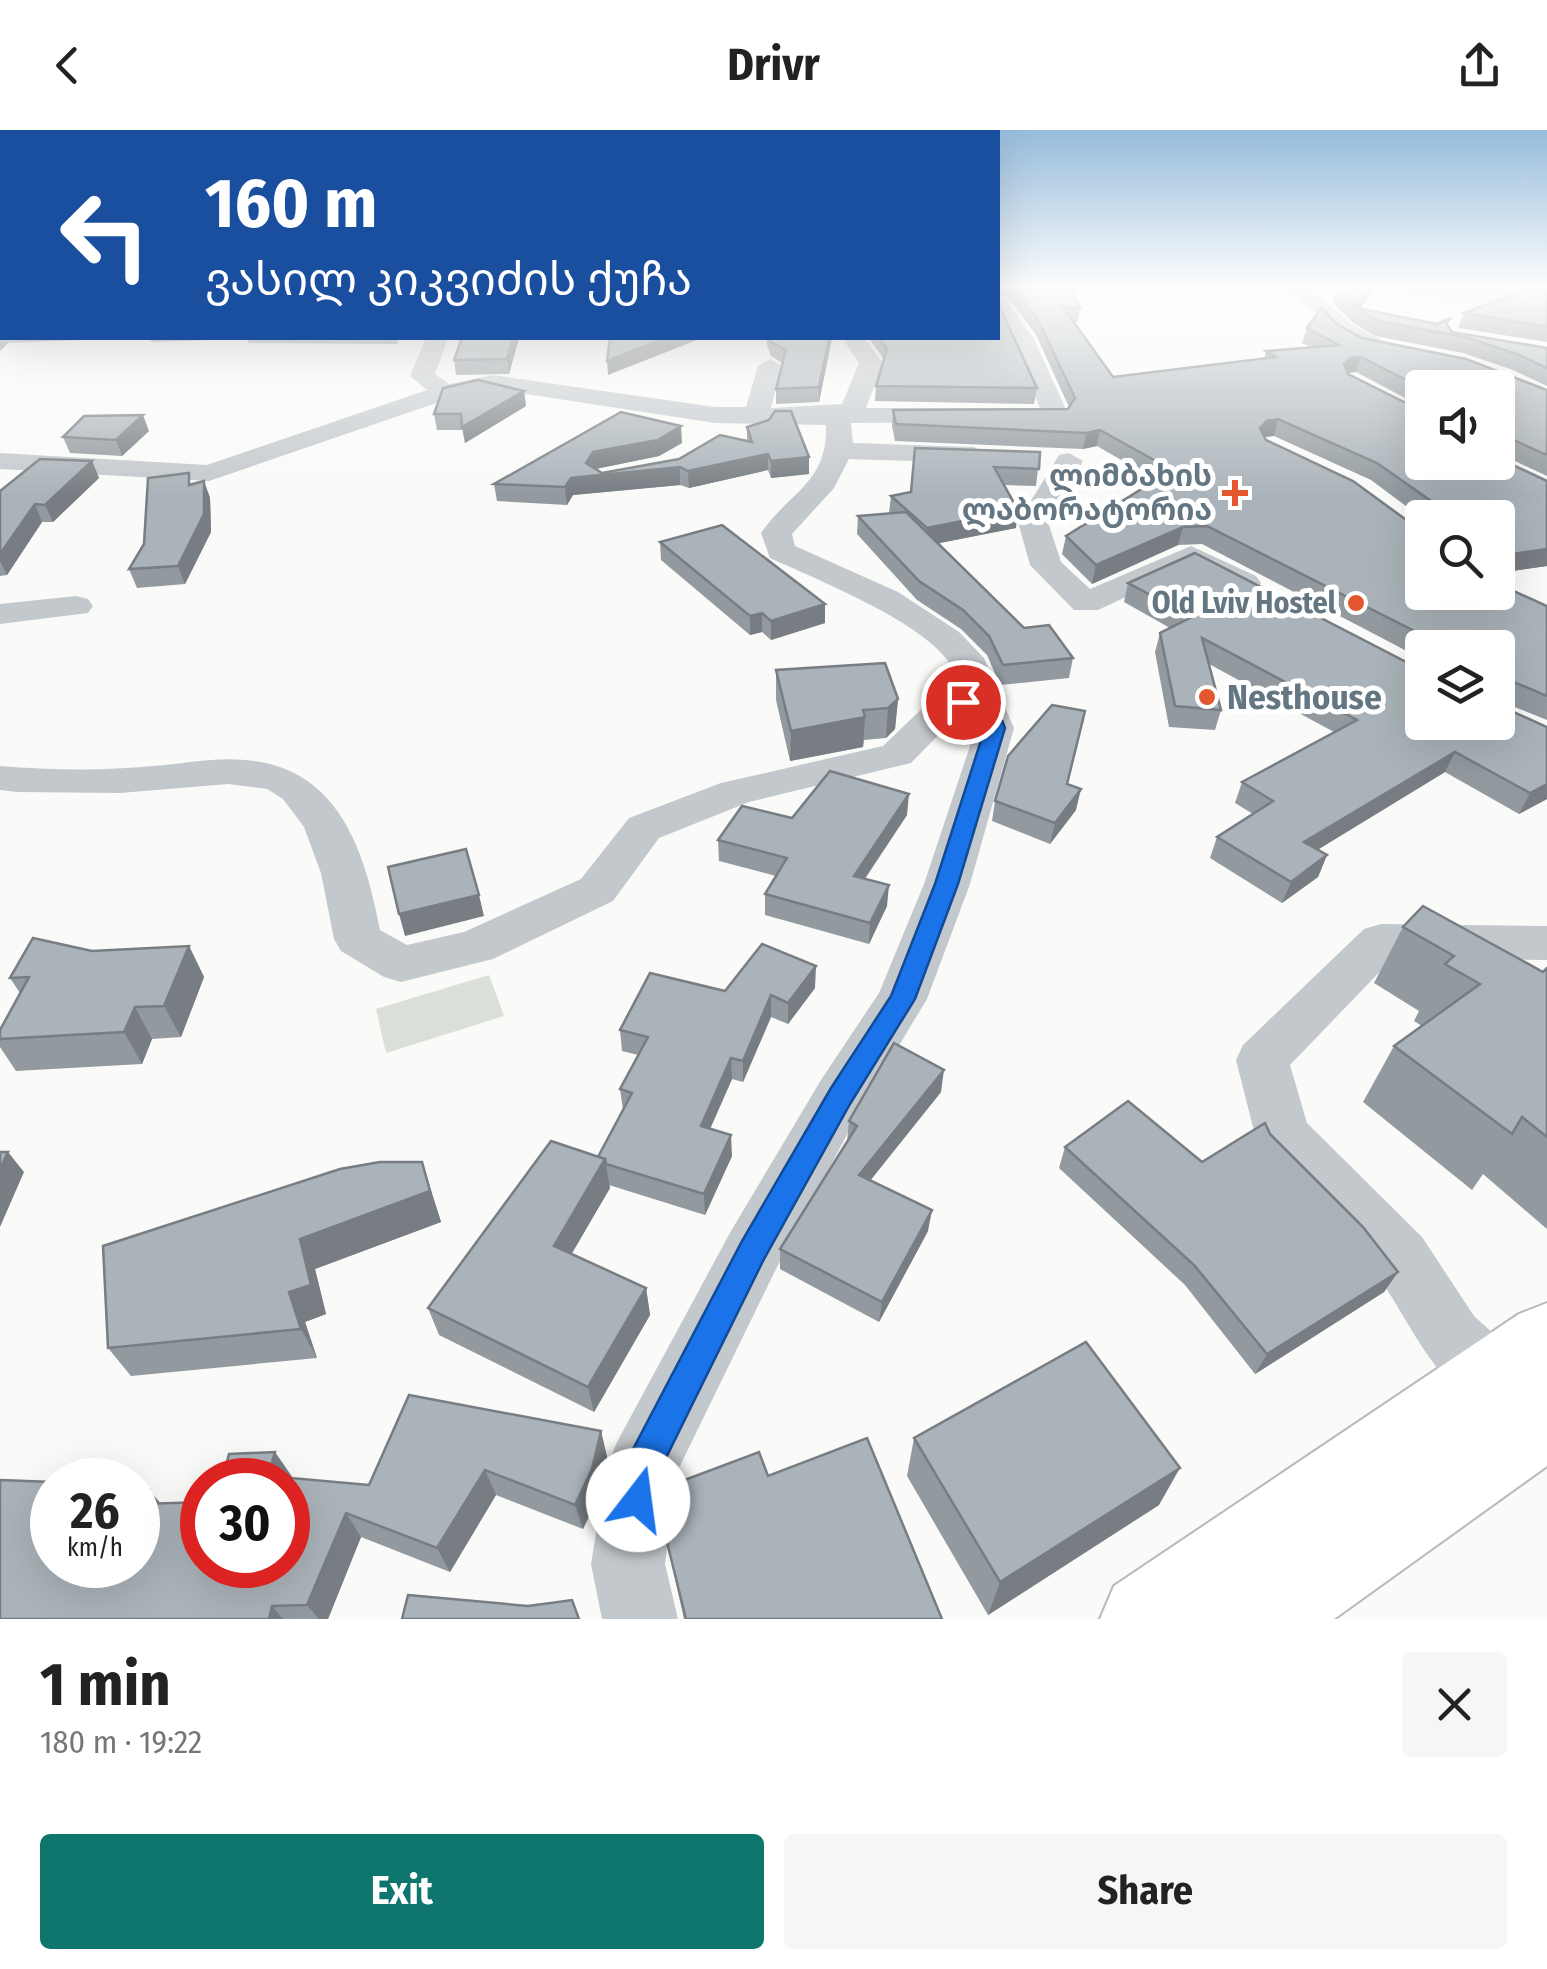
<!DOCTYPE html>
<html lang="en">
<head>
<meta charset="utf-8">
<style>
  body { margin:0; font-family:"Fira Sans Condensed","Noto Sans Georgian",sans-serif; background:#f6f6f6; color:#222; height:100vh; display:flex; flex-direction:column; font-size:38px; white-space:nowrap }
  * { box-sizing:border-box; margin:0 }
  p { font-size:32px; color:#767676 }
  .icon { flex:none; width:55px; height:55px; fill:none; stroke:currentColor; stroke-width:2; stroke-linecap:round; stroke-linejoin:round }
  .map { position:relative; height:1489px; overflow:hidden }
  .panel { display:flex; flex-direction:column; background:#fff; flex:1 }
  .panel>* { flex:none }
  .guide { position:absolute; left:0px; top:0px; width:1000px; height:210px; box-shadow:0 10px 40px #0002; background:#1a4fa0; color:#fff; overflow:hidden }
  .controls { position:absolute; left:1405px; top:240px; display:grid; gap:20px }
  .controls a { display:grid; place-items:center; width:110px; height:110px; border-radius:10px; background:#fff; box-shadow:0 10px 40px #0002; font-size:50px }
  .speed { position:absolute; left:30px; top:1328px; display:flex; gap:20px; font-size:50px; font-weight:700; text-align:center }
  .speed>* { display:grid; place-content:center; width:130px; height:130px; border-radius:50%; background:#fff; box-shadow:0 10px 40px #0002; line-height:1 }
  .speed small { font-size:25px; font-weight:400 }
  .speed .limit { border:15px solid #d22; background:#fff; color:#111 }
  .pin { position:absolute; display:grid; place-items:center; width:85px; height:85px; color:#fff; margin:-42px; border:5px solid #fff; border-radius:50%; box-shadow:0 2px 10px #0007 }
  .me { position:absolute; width:110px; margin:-55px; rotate:15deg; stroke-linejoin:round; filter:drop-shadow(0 0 8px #0008) }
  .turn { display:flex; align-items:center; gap:35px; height:210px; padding:0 40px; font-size:45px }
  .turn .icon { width:130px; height:130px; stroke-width:2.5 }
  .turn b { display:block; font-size:70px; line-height:85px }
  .round { display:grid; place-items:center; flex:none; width:105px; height:105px; border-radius:10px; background:#f6f6f6 }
  .overview { display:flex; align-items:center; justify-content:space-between; height:170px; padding:0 40px }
  h1 { font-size:60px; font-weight:700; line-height:75px }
  .button { display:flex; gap:20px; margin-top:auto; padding:20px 40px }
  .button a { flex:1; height:115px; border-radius:10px; background:#0f766e; color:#fff; font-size:40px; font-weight:700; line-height:115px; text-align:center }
  .button a+a { background:#f6f6f6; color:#222 }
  header { display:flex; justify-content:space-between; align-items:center; height:130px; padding:0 40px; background:#fff; font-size:45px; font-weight:700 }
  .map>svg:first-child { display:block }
  .green { fill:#dadfd7 }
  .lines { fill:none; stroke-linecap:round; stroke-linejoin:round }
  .major-casing { stroke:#b5babe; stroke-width:4 }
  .minor { fill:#c3c8cc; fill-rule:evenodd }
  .major { fill:#fff; fill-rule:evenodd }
  .wall { fill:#929a9f }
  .shaded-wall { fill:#777d82 }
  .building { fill:#aab3b9; stroke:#777d82; stroke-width:2.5 }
  .route { fill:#1a73e8; stroke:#114b97; stroke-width:2.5 }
  .poi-dot { fill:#e4572e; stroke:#fff; stroke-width:4 }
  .labels { text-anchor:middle; stroke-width:10; stroke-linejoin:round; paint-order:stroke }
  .far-poi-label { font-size:30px; font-weight:bold; fill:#657683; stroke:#fff; text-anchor:end }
  .poi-label { font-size:35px; font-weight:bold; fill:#657683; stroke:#fff; text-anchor:start }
</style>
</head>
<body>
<header><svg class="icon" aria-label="back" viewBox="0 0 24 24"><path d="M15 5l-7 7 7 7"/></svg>Drivr<svg class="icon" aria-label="share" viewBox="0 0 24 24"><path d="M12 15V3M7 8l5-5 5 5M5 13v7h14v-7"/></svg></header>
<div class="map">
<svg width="1547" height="1489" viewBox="0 0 1547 1489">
  <rect width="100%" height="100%" fill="#fafaf8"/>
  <g class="green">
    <path d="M1343 156H1547L1466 192 1473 173Z"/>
    <path d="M489 845 504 886 386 923 376 879Z"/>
  </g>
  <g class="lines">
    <g class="major-casing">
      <path id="major" d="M1547 1173V1336L1334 1489H1100L1114 1456 1519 1184Z"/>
    </g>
    <g class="minor">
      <path d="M1283 156H1308L1353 195 1400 219 1389 226 1349 212Z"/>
      <path d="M998 167 1005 169 1033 207 1069 286 1065 291 851 293 853 313 974 317 988 325 974 333 849 329 834 358 792 404 795 416 898 462 959 502 984 528 1014 598 970 754 927 869 859 982 775 1141 677 1342 665 1434 678 1489H602L591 1434 607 1337 617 1312 731 1101 821 950 879 863 924 754 976 598 969 582 957 586 911 633 749 672 659 708 613 771 493 829 401 852 384 847 341 821 334 809 321 743 304 697 283 669 267 659 228 654 120 663 17 662 0 660V636C51 640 102 641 153 636 184 634 214 627 245 630 338 637 365 720 380 800L407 815 464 802 581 749 629 688 721 653 883 616 931 570 961 560C957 551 954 539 948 531 920 491 816 449 770 428L761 403C790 361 828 353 826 295L715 293 493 259 451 268 209 351 0 339V323L207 335 427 260 410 246 426 208H448L435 244 449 254 493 245 715 277H746L758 236 770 229 782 236 771 278 842 274 859 233 842 208H864L883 233 866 278H1040C1029 250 996 192 998 167Z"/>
      <path d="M1069 323 1083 331 1048 392 1061 432 1090 459 1191 416 1256 446 1261 453 1256 460H1234L1190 437 1098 480H1074L1030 435 1018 392 1059 325Z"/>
      <path d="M76 466 88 469 93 476 88 483 0 494V474Z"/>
      <path d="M1381 794 1547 796V830L1393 828 1290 935 1307 993 1422 1107 1474 1186 1517 1225 1526 1248 1517 1271 1493 1281C1433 1256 1414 1197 1379 1148 1347 1103 1301 1063 1263 1022L1255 1005 1236 930 1243 915 1364 799Z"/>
    </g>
    <use href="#major" class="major"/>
  </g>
  <g class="wall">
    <path d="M0 156H2V208H131L8 213 0 221Z"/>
    <path d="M998 156H1069L1080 178 1078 192H1074L1113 247 1264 229 1266 221 1311 217 1302 213 1307 198 1322 177 1335 193 1362 208 1466 229 1547 260V346L1498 323V258H1422V277L1356 242 1348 243 1422 281V332H1498V328L1547 351V436L1498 443V388H1422L1371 350 1274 306 1265 307 1266 310 1353 351 1416 397 1422 398V462H1498V454L1547 476V590L1502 572 1500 577 1547 597V669L1519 684 1445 642 1317 720 1327 725 1318 747 1282 773 1210 728 1217 707 1253 684 1235 673 1242 652 1334 602 1209 534 1221 580 1215 600 1169 597 1155 522 1160 503 1170 498 1124 472 1128 453 1195 423 1416 537 1422 538V592H1498V518H1422V529L1202 414 1178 415 1092 454 1062 424 1066 406 1156 350 1097 316 1083 319 895 311 892 296 893 280 1068 279 1069 277 1036 205 1008 167 998 164 1000 178 1037 258 1034 274 875 271 876 256 884 230 869 208H998Z"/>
    <path d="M1337 156H1375L1361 178 1448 196 1452 202 1547 218V256L1513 240 1463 223 1375 206 1352 192 1332 172Z"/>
    <path d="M1477 156H1547V212L1458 198 1464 183 1510 166Z"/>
    <path d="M150 208H400L397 214 249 213 247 209 151 212Z"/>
    <path d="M462 208H519L509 244 456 245 454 230Z"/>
    <path d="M767 208H832L819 272 776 274V259L782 233 771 226 767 215Z"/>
    <path d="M524 261 526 276 465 313 463 300H437L434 284Z"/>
    <path d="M747 297 809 327V344L771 348 768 340 689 358 680 355 573 365 567 375 497 371 494 354 682 313 659 326 596 339 602 343 679 329 747 311Z"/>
    <path d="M149 301 122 326 70 323 63 307Z"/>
    <path d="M1040 322 1036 356 1004 355 1016 398 938 413 1024 498 1073 528 1069 548 1000 555 987 525 961 499 917 470 857 404 858 386 889 383 891 366 911 362Z"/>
    <path d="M92 331 99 348 53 392H42L7 445 0 446V361Z"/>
    <path d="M204 351 210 368 211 402 185 454 137 458 129 439 193 354Z"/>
    <path d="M660 412 825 493 771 510 762 502 750 505 661 430Z"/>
    <path d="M776 540 898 569 895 599 886 608 864 610 863 617 790 631 776 570Z"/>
    <path d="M1068 654 1076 680 1050 714 992 691 995 671Z"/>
    <path d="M907 685 865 749 887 776 869 814 765 785V764L776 746 719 731 718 710 792 688Z"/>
    <path d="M1403 797 1543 842 1547 838V1099L1483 1044 1472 1060 1363 972 1394 916 1422 896 1414 891 1419 881 1374 853Z"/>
    <path d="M189 816 204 847 181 907 152 909 142 934 16 941 0 917V900L20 863 10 848 92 821Z"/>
    <path d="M815 858 788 894 771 887 743 952 732 949 710 999 732 1026 705 1085 609 1055 610 1058 571 1124 646 1158 650 1185 594 1282 439 1205 428 1178 598 1027 623 980 620 959 638 925 622 921 620 900 725 861Z"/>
    <path d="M941 962 870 1050 928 1101 879 1192 780 1139V1119L847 1012 849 991Z"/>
    <path d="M1270 1004 1398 1142 1384 1162 1255 1244 1185 1155 1059 1038 1065 1017 1202 1032Z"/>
    <path d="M422 1032 441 1092 315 1139 326 1184 305 1192 317 1228 131 1246 108 1218Z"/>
    <path d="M601 1301 607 1327 599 1365 583 1399 496 1365 450 1442 361 1407 328 1489H0L202 1435 293 1348 369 1355Z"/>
    <path d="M914 1308 1159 1375 988 1485 907 1346Z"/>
    <path d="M768 1346 942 1489H684L666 1408Z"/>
  </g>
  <g class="shaded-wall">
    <path d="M1371 156H1375L1360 180 1357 178Z"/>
    <path d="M1 198 2 208H6L8 213 0 221V199Z"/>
    <path d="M513 208H519L509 244 507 229Z"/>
    <path d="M666 208H702L608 245 607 231Z"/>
    <path d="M829 208H832L819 272V257Z"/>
    <path d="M1361 227 1356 242 1345 243 1344 234 1350 228Z"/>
    <path d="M524 261 526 276 465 313 462 297Z"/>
    <path d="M143 285 149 301 122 326 116 310Z"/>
    <path d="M1278 289 1274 306 1262 307 1260 298 1267 291Z"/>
    <path d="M681 296 682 313 659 326 595 339 591 346 680 337V355L573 365 567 375 565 357 571 348 586 333 593 322Z"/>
    <path d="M1100 300 1097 316 1083 319 1086 303Z"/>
    <path d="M768 324V340L689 358 688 341Z"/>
    <path d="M809 327V344L771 348V331Z"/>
    <path d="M92 331 99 348 53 392 45 375Z"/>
    <path d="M204 351 210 368 211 402 185 454 178 436Z"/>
    <path d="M35 374 42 392 7 445 0 431V424Z"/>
    <path d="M1018 380 1016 398 925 416 927 398Z"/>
    <path d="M1183 397 1178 415 1092 454 1096 435Z"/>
    <path d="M1547 419V436L1498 443V426Z"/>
    <path d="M825 474V493L771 510V491Z"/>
    <path d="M762 483V502L750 505V486Z"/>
    <path d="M898 569 895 599 886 608 888 578Z"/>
    <path d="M865 587 863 617 790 631 791 601Z"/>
    <path d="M1455 622 1445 642 1296 733 1304 712Z"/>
    <path d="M1547 654V669L1519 684 1530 663Z"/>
    <path d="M1081 659 1076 680 1050 714 1055 693Z"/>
    <path d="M909 664 907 685 852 767 854 746Z"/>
    <path d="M1327 725 1318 747 1282 773 1291 752Z"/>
    <path d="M889 755 887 776 869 814 870 793Z"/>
    <path d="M479 765 484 786 405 806 399 784Z"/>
    <path d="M189 816 204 847 181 907 164 876Z"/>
    <path d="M816 836 815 858 788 894V873Z"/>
    <path d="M771 865V887L743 952V931Z"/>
    <path d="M135 877 152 909 142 934 124 902Z"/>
    <path d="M731 928 732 949 702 1017 701 996Z"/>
    <path d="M944 940 941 962 858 1066 859 1045Z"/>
    <path d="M731 1005 732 1026 705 1085 704 1064Z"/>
    <path d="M8 1022 24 1042 0 1097V1039Z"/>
    <path d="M605 1029 610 1058 560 1144 554 1116Z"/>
    <path d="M422 1032 441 1092 315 1139 326 1184 305 1192 317 1228 301 1199 289 1162 300 1109Z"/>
    <path d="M932 1080 928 1101 879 1192 882 1172Z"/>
    <path d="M1398 1142 1384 1162 1255 1244 1267 1224Z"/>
    <path d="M646 1158 650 1185 594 1282 588 1257Z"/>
    <path d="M601 1301 607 1327 599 1365 583 1399 575 1375Z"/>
    <path d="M275 1322 293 1348 268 1346Z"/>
    <path d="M1180 1338 1159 1375 988 1485 1000 1452Z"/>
    <path d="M485 1340 496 1365 450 1442 437 1418Z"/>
    <path d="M149 1360 171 1385 144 1374Z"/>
    <path d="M346 1383 361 1407 328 1489H319L307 1475Z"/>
    <path d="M272 1476 283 1489H269Z"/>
  </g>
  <g class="building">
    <path d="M0 156H2V198L0 199Z"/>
    <path d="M1012 156H1069L1080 178 1063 177 1113 247 1276 227 1266 221 1339 215 1307 198 1322 177 1335 193 1362 208 1466 229 1547 260V325L1502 305 1501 312H1498V258H1422L1361 227 1350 228 1344 234 1348 244 1422 281V332H1498V328L1547 351V419L1498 426V388H1431V371L1377 333 1278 289 1267 291 1260 298 1266 310 1353 351 1416 397 1422 398V462H1498V454L1547 476V566L1507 549 1504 568H1498V518H1434V511L1207 396 1183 397 1096 435 1066 406 1172 340 1100 300 1086 303 896 294 893 280 1068 279 1075 268 1038 190Z"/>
    <path d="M1337 156H1371L1357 178 1437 194 1451 188 1446 193 1452 202 1547 218V238L1519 225 1469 208 1380 191 1357 178 1336 158Z"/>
    <path d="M1528 156H1547V197L1464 183 1532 158Z"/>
    <path d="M998 163 1000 178 1037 258 876 256 887 219 879 208H998Z"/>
    <path d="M462 208H513L507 229 454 230Z"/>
    <path d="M610 208H666L607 231Z"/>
    <path d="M770 208H829L819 257 776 259 786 220 771 212Z"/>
    <path d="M478 250 524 261 462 297 461 284H434L443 258Z"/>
    <path d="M775 281H791L809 327 771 331 768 324 688 341 680 337 571 348 565 357 494 354 621 282 681 296 658 310 593 322 586 333 602 343 679 329 720 305 752 312 747 297 769 290Z"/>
    <path d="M143 285 116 310 63 307 84 286Z"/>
    <path d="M915 318 1040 322 1039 339 994 337 1018 380 927 398 891 366 911 362Z"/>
    <path d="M40 329 92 331 45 375 35 374 0 424V361Z"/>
    <path d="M189 343V355L204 351V384L178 436 129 439 144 414 148 348Z"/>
    <path d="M906 382 1024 498 1049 495 1073 528 1003 535 989 506 963 480 919 451 858 386Z"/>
    <path d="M722 395 825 474 771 491 762 483 750 486 660 412Z"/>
    <path d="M1195 423 1416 537 1422 538V592H1498V575L1547 597V654L1530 663 1455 622 1304 712 1327 725 1291 752 1217 707 1273 671 1242 652 1357 590 1202 508 1221 580 1175 576 1160 503 1192 487 1128 453Z"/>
    <path d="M885 533 898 569 888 578 863 580 865 587 791 601 776 540Z"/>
    <path d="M1052 575 1085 581 1067 654 1081 659 1055 693 995 671 1008 626Z"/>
    <path d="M830 641 909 664 854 746 889 755 870 793 765 764 787 728 718 710 742 676 792 688Z"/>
    <path d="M466 719 479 765 399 784 388 737Z"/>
    <path d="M1423 776 1543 842 1547 838V1007L1522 987 1512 1004 1394 916 1480 854 1445 834 1454 826 1403 797Z"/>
    <path d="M33 808 92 821 189 816 164 876 135 877 124 902 0 909V900L29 847 10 848Z"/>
    <path d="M762 814 816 836 788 873 771 865 743 931 731 928 701 996 731 1005 704 1064 606 1034 605 1029 598 1027 632 963 620 959 648 907 620 900 650 843 725 861Z"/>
    <path d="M894 913 944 940 859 1045 932 1080 882 1172 780 1119 857 996 849 991Z"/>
    <path d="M1128 971 1202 1032 1265 993 1270 1004 1363 1097 1398 1142 1267 1224 1194 1135 1065 1017Z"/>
    <path d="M551 1011 605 1029 554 1116 646 1158 588 1257 428 1178Z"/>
    <path d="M0 1022H8L0 1039Z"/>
    <path d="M380 1032H422L430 1061 300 1109 311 1155 289 1162 301 1199 108 1218 103 1116 340 1039Z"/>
    <path d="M1086 1212 1180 1338 1000 1452 914 1308Z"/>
    <path d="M409 1265 601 1301 592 1339 575 1375 485 1340 437 1418 346 1383 307 1475 272 1476 269 1489H0V1350L52 1352V1435H138V1361L149 1360 144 1374 202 1372V1435H288V1350H222L229 1324 275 1322 268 1346 369 1355Z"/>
    <path d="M867 1308 942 1489H686L666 1408 673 1381 674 1354 759 1322 768 1346Z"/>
    <path d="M408 1465 528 1476 572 1470 579 1489H402Z"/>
  </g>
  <linearGradient id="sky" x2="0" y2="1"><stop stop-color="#96bcdc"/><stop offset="0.43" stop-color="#fdfdfc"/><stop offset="1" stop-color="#fdfdfc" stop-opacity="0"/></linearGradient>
  <rect width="1547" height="365" fill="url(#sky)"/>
  <path class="route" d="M982 559 992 565 1005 598 958 754 915 869 850 974 763 1131 660 1340 650 1383 638 1388 625 1383 619 1370 630 1325 742 1111 831 958 891 866 935 754 985 598 976 573 963 577 953 572Z"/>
  <g class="poi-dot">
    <path d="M1230 348h10v10h10v10h-10v10h-10v-10h-10v-10h10z"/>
    <circle cx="1356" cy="473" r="10"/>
    <circle cx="1207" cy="567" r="10"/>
  </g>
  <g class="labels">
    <g class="far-poi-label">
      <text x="1212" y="356">ლიმბახის<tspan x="1212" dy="34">ლაბორატორია</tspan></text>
      <text x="1336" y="483">Old Lviv Hostel</text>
    </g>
    <g class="poi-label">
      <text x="1227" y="579">Nesthouse</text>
    </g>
  </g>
</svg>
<div class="controls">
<a><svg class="icon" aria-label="sound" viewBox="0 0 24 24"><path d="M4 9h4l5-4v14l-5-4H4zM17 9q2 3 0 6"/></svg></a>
<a><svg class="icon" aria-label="search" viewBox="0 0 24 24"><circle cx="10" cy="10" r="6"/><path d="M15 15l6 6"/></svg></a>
<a><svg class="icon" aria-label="layers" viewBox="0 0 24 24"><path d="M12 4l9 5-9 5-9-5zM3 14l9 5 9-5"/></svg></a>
</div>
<div class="speed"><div>26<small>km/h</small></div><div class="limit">30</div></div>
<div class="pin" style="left:963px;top:572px;background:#d93025"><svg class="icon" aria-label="arrive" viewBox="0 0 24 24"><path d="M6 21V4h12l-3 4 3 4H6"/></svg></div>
<svg class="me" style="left:638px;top:1370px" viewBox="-20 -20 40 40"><circle r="19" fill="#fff"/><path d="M0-13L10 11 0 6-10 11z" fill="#1a73e8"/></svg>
<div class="guide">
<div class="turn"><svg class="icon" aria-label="left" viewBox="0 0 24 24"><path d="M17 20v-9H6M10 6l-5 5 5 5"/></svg><div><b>160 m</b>ვასილ კიკვიძის ქუჩა</div></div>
</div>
</div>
<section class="panel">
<div class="overview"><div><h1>1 min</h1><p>180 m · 19:22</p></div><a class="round"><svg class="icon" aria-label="close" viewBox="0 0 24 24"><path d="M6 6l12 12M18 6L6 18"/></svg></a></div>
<div class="button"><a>Exit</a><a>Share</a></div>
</section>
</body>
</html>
